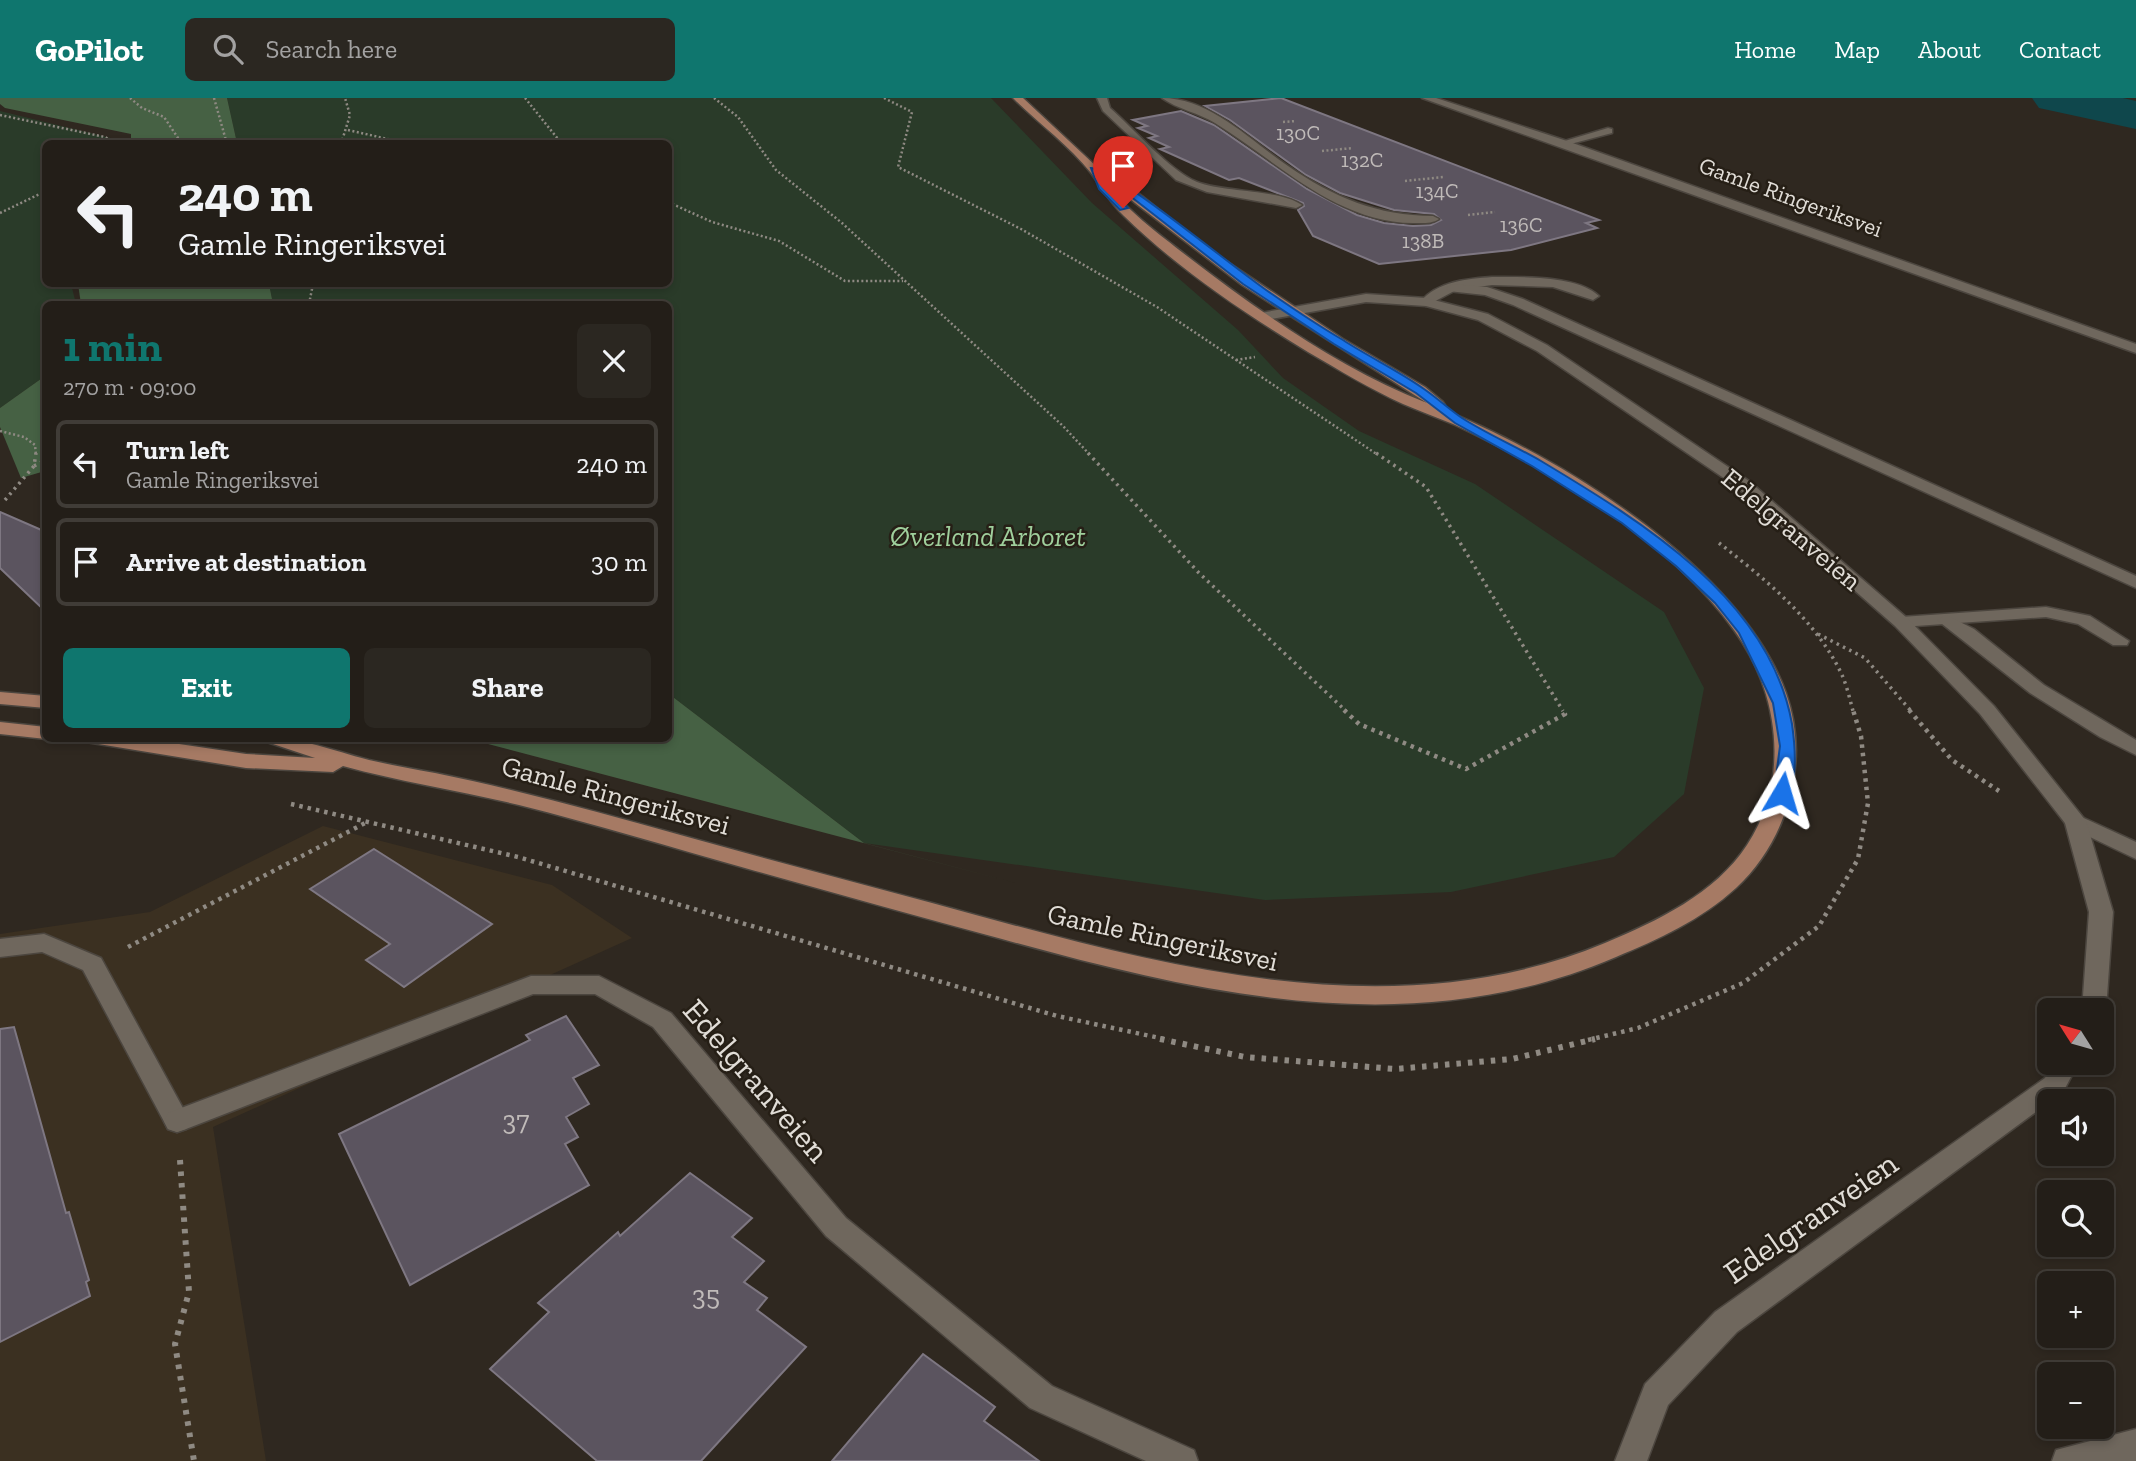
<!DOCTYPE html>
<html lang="en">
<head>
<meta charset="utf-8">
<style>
  body { margin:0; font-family:"Zilla Slab",serif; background:#2b2721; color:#f1f3f6; height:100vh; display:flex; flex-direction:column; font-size:26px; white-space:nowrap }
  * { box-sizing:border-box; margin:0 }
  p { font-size:23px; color:#a3a2a2 }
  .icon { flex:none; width:38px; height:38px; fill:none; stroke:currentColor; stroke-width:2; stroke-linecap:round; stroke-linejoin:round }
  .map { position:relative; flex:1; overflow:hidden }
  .sheet { position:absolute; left:42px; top:203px; width:630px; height:441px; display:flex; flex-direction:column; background:#231e18; border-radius:10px; box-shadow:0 4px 10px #0003,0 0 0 2px #403c37 }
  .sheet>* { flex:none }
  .hud { position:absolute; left:42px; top:42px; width:630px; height:147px; border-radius:10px; box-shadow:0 4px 10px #0003,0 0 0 2px #403c37; background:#231e18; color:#f1f3f6; overflow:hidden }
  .needle { width:46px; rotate:307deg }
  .buttons { position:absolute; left:2037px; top:900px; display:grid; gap:14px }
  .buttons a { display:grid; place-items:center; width:77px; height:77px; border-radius:10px; background:#231e18; box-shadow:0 4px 10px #0003,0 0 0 2px #403c37; font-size:35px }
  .pin { position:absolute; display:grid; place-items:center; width:60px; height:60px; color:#fff; margin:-72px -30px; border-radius:50% 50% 50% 0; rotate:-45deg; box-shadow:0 0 7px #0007 }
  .pin .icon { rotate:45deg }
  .me { position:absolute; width:77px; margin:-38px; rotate:7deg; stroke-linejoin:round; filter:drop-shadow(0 0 5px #0008) }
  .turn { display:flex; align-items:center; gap:24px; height:147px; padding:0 21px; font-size:32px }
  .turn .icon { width:91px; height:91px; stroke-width:2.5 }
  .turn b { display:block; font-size:49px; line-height:60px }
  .round { display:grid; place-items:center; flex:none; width:74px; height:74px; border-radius:10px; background:#2b2721 }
  .overview { display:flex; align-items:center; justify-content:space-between; height:119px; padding:0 21px }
  h1 { font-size:42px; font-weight:700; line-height:52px; color:#0f766e }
  .primary-button { display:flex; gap:14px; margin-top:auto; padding:14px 21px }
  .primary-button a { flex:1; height:80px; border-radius:10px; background:#0f766e; color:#fff; font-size:28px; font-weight:700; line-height:80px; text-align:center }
  .primary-button a+a { background:#2b2721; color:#f1f3f6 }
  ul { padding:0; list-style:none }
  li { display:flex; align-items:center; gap:21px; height:88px; margin:0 14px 10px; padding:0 7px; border:4px solid #403c37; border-radius:10px }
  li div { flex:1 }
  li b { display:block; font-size:26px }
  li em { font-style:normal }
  header { display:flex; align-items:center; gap:42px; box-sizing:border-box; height:98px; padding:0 35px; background:#0f766e; color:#fff }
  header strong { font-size:33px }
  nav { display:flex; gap:38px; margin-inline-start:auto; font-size:24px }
  .search { width:490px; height:63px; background:#2b2721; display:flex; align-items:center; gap:18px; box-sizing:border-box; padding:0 24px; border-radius:10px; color:#a3a2a2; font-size:26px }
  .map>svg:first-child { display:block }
  .built { fill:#3b3021 }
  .green { fill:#2a3b29 }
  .forest { fill:#466144 }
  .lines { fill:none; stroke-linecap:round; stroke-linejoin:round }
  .river { fill:#0f474c; fill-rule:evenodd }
  .building { fill:#5b545f; stroke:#7e7782; stroke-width:2 }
  .lane-casing { stroke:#4c463f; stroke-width:3 }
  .street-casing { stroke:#4c463f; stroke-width:3 }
  .primary-casing { stroke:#4c463f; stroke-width:3 }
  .path-far3 { stroke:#8f8a83; stroke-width:2.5; stroke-dasharray:2 2.5; stroke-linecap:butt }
  .path-far2 { stroke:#8f8a83; stroke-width:3.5; stroke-dasharray:2.5 4.5; stroke-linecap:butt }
  .path-far1 { stroke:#8f8a83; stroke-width:4.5; stroke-dasharray:3.5 5; stroke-linecap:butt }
  .path { stroke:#8f8a83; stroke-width:6; stroke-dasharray:4.5 7; stroke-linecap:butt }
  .lane { fill:#6f675d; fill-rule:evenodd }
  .street { fill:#6f675d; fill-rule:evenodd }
  .primary { fill:#a67a64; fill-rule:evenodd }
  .route { fill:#1a73e8; stroke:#114b97; stroke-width:2 }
  .labels { text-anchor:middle; stroke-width:5; stroke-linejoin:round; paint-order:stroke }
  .far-number-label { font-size:21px; fill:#c0bbb9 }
  .far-street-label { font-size:23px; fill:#e1ddd7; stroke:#261f16 }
  .street-label { font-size:28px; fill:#e1ddd7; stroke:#261f16 }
  .park-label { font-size:28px; font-style:italic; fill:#9fcf9c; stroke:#261f16 }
  .near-number-label { font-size:28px; fill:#c0bbb9 }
  .near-street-label { font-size:33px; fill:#e1ddd7; stroke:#261f16 }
</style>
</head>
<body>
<header>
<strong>GoPilot</strong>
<div class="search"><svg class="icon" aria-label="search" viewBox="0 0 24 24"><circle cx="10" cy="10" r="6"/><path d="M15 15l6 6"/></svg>Search here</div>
<nav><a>Home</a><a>Map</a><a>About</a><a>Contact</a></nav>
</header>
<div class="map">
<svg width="2136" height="1363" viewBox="0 0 2136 1363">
  <rect width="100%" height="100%" fill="#2f2820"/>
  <path class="built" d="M323 728 552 787 632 840 213 1029 266 1363H0V836L150 814Z"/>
  <g class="green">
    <path d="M227 0H991L1092 105 1238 232 1283 280 1359 333 1475 386 1664 514 1704 590 1684 696 1614 759 1451 794 1265 802 864 745 669 596 668 206H273L269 186H668V46L237 45Z"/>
    <path d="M0 13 131 45 46 46V186H71L76 206H46L45 278 0 310Z"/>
  </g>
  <g class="forest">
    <path d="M0 0H227L237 45H131V36L5 10 0 6Z"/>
    <path d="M78 186H269L273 206H81Z"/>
    <path d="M45 278V373L21 380 0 329V310Z"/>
    <path d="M669 596 864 745 1114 811 469 641 668 640Z"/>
  </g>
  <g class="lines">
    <path class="river" d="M2032 0H2123L2136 3V31L2039 10Z"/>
  </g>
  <g class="building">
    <path d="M1281 0 1599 122 1586 125 1597 130 1511 152 1379 166 1313 138 1298 112 1304 108 1303 105 1239 80 1229 82 1160 51 1169 49 1149 40 1157 38 1138 30 1147 28 1133 22 1181 13 1214 27 1307 91 1357 117 1384 125 1413 128 1431 127 1441 122 1434 116 1394 112 1340 95 1306 77 1230 22 1205 8Z"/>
    <path d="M0 414 46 434V514L0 470Z"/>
    <path d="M374 751 492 826 404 889 366 862 390 846 310 791Z"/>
    <path d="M566 918 599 967 573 980 589 1006 566 1019 578 1039 565 1046 589 1087 410 1187 339 1036 530 942 526 937Z"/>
    <path d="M14 929 66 1115 69 1114 89 1182 86 1184 90 1198 0 1244V931Z"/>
    <path d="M690 1075 752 1120 732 1139 764 1163 744 1184 767 1200 757 1212 806 1249 701 1363H597L490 1271 549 1214 538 1205 618 1134 620 1138Z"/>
    <path d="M923 1256 995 1309 984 1323 1039 1363H832Z"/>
  </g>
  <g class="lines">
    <g class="lane-casing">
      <g id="lane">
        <path d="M1608 30 1612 31V35L1563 48 1558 45Z"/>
        <path d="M1492 179C1522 179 1577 177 1599 198L1593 202 1553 189 1492 187 1456 192 1426 208 1420 204C1438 183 1467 181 1492 179Z"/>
        <path d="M2046 509 2090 518 2129 543 2127 547H2113L2078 526 2046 519 1901 529 1892 524 1901 519Z"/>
        <path d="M2075 716 2136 744V761L2067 728 2064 723 2067 718Z"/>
        <path d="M44 836 101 860 190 1023 186 1031 177 1034 168 1031 83 872 42 854 0 859V841Z"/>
      </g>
    </g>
    <g class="street-casing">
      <g id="street">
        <path d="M1097 0H1107L1110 10C1133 30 1170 73 1197 84 1225 95 1280 91 1302 107L1296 110 1207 94 1176 82 1103 13Z"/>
        <path d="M1162 0C1210 0 1251 43 1288 68 1333 99 1378 118 1433 118L1439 121C1432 126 1422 125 1413 125 1335 124 1277 63 1215 25 1199 15 1177 11 1162 0Z"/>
        <path d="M1422 0H1436L1567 43 2136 246V255Z"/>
        <path d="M1452 186 1487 189 1523 201 2136 478V490L1513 207 1485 197 1448 193 1446 190Z"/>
        <path d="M1366 196 1426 200 1488 216 1547 247 1749 383 1907 520 1994 608 2086 723 2113 814 2106 912 2103 919 2102 912H2082L2089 814 2065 725 1980 616 1895 528 1737 389 1537 253 1478 222 1426 208 1366 204 1261 223 1254 219 1261 215Z"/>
        <path d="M1946 517 1974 531 2044 587 2136 642V657L2100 639 2030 595 1937 522Z"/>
        <path d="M531 878H599L671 915 846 1120 1052 1288 1194 1352 1198 1363H1146L1030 1310 826 1138 653 929 595 896H533L186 1031 177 1034 168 1031 164 1023 168 1015Z"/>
        <path d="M2053 964H2079L2063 994 1737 1234 1668 1307 1647 1363H1615L1645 1286 1715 1214 2045 980Z"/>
        <path d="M2136 1331V1363H2052L2056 1352Z"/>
      </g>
    </g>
    <g class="primary-casing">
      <g id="primary">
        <path d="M1013 0H1023L1098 70 1123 83 1208 151 1343 241 1425 289 1443 304 1445 307 1441 311C1560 358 1741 470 1786 595 1810 663 1788 742 1736 790 1701 822 1659 841 1616 859 1414 946 1205 897 1002 841 916 818 831 794 745 770 670 749 595 726 519 707 461 693 401 684 343 668L333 674 246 670 86 644 83 640H139L246 656 315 660 267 644 264 640C305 640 330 652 369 662 391 667 413 671 435 675 519 692 601 715 684 738 766 761 849 783 932 805 1149 864 1386 936 1605 845 1657 823 1715 796 1747 747 1791 680 1779 594 1734 532 1670 442 1551 372 1453 326 1436 319 1419 313 1403 306 1370 291 1339 272 1308 254 1244 215 1177 170 1124 118 1110 105 1102 90 1091 75 1069 47 1038 25 1013 0ZM1105 82 1242 187 1427 305C1340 271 1260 214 1187 158 1158 135 1126 113 1105 82Z"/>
        <path d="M0 594 46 598V610L0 606Z"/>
        <path d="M0 624 46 629V640H49L46 641 0 636Z"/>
      </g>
    </g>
    <g class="path-far3">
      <path d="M130 0 142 10 164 19 182 46"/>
      <path d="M214 0 227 46"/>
      <path d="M525 0 562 46"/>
      <path d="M714 0 738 19 776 72 842 125 1063 328 1090 357"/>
      <path d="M884 0 912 14 898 69 1021 131 1157 209 1378 357"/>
      <path d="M0 17 105 39 118 46"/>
      <path d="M1283 24 1296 23"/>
      <path d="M348 32 410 46"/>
      <path d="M341 46 350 17 345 0"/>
      <path d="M1322 53 1353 50"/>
      <path d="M1405 83 1443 79"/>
      <path d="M668 104 712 124 779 143 845 183H903"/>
      <path d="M0 115 46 93"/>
      <path d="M1468 117 1495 114"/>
      <path d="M309 206 313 186"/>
      <path d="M1236 262 1255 259"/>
      <path d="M0 333 24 339 35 347 36 357"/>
    </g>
    <g class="path-far2">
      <path d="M1088 355 1199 475 1346 613"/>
      <path d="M1376 355 1426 389 1563 613"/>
      <path d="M34 368 46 362"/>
      <path d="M5 402 34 368 36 355"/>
      <path d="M1719 445C1765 481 1817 523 1842 577 1847 588 1850 602 1853 613"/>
      <path d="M1818 536 1865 560 1911 613"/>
    </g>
    <g class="path-far1">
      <path d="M1344 612 1359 626 1466 671 1565 616 1562 612"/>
      <path d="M1909 612 1952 662 1999 693"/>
      <path d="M291 706 518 759 1057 918 1169 942"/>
      <path d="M128 849 367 724"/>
      <path d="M1588 942 1638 930 1743 885 1819 828 1858 761 1868 705 1861 638 1853 612"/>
    </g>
    <g class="path">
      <path d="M1160 941 1245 959 1395 971 1512 961 1595 941"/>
      <path d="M180 1062 189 1194 175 1246 194 1363"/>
    </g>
    <use href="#lane" class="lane"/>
    <use href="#street" class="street"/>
    <use href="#primary" class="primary"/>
  </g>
  <path class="route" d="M1091 70C1114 70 1241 176 1272 196 1295 212 1319 228 1343 242 1369 259 1399 273 1424 291 1437 300 1449 311 1462 320 1487 336 1515 348 1541 363 1641 423 1770 501 1792 626 1795 647 1798 679 1788 699H1777L1774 695 1780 648 1773 605 1739 535 1715 505 1676 468 1622 425 1532 368 1455 325 1416 295 1334 246 1243 186 1116 87 1102 79 1106 88 1128 110 1120 112 1099 91Z"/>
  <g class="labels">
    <g class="far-number-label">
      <text x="1298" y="42">130C</text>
      <text x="1362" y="69">132C</text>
      <text x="1437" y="100">134C</text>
      <text x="1521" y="134">136C</text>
      <text x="1423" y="150">138B</text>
    </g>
    <g class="far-street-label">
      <text transform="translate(1791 99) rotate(20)" y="8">Gamle Ringeriksvei</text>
    </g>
    <g class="street-label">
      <text transform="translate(1792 431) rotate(40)" y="10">Edelgranveien</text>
      <text transform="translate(616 697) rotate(15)" y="10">Gamle Ringeriksvei</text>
      <text transform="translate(1163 839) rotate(12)" y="10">Gamle Ringeriksvei</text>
    </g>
    <g class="park-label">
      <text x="988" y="448">Øverland Arboret</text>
    </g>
    <g class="near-number-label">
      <text x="516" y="1032">37</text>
      <text x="706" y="1207">35</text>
    </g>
    <g class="near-street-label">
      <text transform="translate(757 982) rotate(49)" y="12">Edelgranveien</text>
      <text transform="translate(1810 1119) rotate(-35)" y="12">Edelgranveien</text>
    </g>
  </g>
</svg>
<div class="buttons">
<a><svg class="needle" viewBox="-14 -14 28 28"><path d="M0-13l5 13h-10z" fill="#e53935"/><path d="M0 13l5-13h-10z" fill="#a3a2a2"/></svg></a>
<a><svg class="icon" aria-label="sound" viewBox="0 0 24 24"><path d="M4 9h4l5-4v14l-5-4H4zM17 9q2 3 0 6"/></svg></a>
<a><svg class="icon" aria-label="search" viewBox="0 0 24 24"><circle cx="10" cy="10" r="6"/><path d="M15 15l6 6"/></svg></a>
<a>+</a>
<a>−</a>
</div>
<div class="pin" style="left:1123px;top:110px;background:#d93025"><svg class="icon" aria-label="arrive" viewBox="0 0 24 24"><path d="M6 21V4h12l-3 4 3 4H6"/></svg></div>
<svg class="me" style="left:1782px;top:695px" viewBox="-20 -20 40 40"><path d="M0-17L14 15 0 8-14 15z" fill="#1a73e8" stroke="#fff" stroke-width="4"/></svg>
<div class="hud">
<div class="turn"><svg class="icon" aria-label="left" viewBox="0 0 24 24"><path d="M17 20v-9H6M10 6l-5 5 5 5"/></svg><div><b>240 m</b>Gamle Ringeriksvei</div></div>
</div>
<section class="sheet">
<div class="overview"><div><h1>1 min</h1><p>270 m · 09:00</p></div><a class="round"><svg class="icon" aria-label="close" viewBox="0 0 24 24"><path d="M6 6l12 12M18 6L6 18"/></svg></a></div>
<ul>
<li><svg class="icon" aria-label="left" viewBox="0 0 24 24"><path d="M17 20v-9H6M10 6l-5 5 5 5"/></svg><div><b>Turn left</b><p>Gamle Ringeriksvei</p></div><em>240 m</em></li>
<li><svg class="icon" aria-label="arrive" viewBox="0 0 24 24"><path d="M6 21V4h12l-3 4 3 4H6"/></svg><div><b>Arrive at destination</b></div><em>30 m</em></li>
</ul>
<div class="primary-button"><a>Exit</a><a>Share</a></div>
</section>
</div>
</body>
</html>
